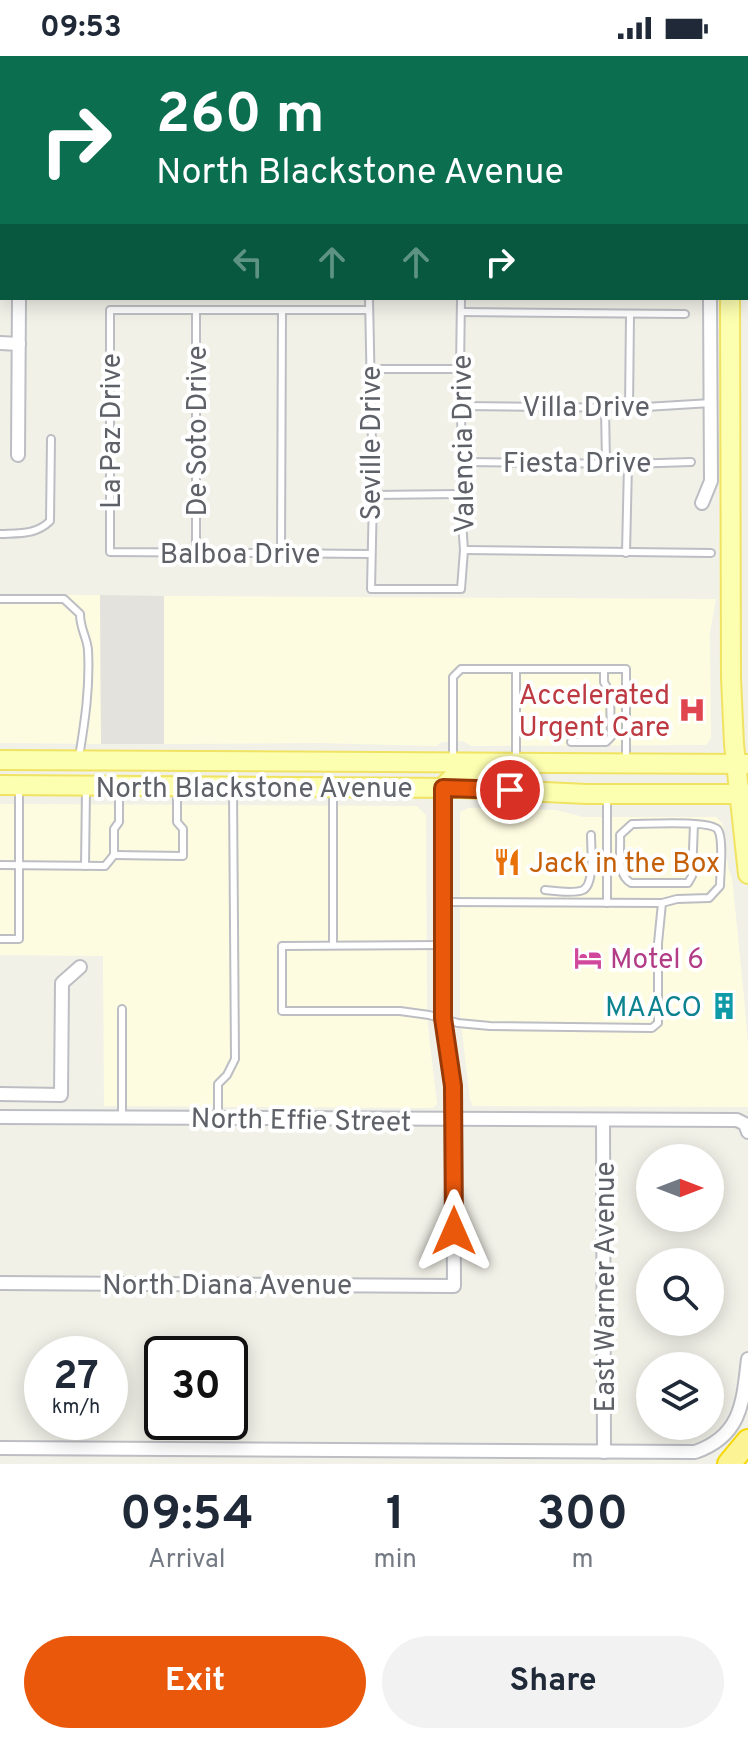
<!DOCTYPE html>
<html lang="en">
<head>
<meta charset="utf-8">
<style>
  body { margin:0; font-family:Overpass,sans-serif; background:#f2f2f3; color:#1f2937; height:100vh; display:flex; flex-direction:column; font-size:30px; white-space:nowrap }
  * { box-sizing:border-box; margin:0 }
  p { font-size:26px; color:#747a83 }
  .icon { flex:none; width:44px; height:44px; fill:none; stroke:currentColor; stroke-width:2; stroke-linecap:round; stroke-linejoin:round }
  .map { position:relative; height:1408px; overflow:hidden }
  .drawer { display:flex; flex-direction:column; background:#fff; flex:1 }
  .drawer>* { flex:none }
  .hud { position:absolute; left:0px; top:0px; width:748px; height:244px; box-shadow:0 4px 20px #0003; background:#0b6e4f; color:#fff; overflow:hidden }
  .needle { width:52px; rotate:90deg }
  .tools { position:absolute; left:636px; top:1088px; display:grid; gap:16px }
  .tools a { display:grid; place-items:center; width:88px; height:88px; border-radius:50%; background:#fff; box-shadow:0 4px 20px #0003; font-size:40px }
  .speed { position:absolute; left:24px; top:1280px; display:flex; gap:16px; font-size:40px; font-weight:700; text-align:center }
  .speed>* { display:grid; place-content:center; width:104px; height:104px; border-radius:50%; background:#fff; box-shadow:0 4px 20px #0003; line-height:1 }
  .speed small { font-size:20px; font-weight:400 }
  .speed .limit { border:4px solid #111; border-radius:12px; background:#fff; color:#111 }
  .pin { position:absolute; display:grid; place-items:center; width:68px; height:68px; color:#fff; margin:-34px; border:4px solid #fff; border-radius:50%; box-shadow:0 2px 8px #0007 }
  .me { position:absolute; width:88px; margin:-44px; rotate:0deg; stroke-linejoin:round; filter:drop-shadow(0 0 6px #0008) }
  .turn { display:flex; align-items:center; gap:28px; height:168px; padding:0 24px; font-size:36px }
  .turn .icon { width:104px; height:104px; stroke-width:2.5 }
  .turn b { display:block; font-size:56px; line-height:68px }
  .lanes { display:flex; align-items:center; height:76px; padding:0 24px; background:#0003; justify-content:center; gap:40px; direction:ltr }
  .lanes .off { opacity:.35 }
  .eta { display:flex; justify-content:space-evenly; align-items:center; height:136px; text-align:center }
  .eta b { font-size:48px; font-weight:700; line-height:56px }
  .primary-button { display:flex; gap:16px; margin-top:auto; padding:16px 24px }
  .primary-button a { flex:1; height:92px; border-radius:48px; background:#ea580c; color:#fff; font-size:32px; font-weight:700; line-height:92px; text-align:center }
  .primary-button a+a { background:#f2f2f3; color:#1f2937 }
  .status { display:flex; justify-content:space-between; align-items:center; height:56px; padding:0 40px; background:#fff; direction:ltr }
  .status svg { height:22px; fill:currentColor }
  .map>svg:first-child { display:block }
  .commercial { fill:#fefce0 }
  .industrial { fill:#e3e2dc }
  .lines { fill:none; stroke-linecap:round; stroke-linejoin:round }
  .lane-casing { stroke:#bcbec3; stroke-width:10 }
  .street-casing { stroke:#bcbec3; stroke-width:16 }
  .primary-casing { stroke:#f0e362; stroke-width:22 }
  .highway-casing { stroke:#f6d703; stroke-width:26 }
  .lane { stroke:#fff; stroke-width:6 }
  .street { stroke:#fff; stroke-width:12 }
  .primary { stroke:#fcfeb0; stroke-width:18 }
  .highway { stroke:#fcf494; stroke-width:22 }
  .route-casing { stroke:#983908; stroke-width:20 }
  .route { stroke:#ea580c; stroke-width:14 }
  .labels { text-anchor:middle; stroke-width:8; stroke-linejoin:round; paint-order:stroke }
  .street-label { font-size:28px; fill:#5f6168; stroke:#fff }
  .health-label { font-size:28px; fill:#be3a42; stroke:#fff; text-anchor:end }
  .food-label { font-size:28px; fill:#c56008; stroke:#fff; text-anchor:start }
  .hotel-label { font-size:28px; fill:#b23c85; stroke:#fff; text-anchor:start }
  .culture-label { font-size:28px; fill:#0d838f; stroke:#fff; text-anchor:end }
</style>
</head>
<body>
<div class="status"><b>09:53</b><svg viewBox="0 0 49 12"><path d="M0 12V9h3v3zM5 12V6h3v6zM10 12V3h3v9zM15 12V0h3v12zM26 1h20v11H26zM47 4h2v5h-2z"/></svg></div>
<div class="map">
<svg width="748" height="1408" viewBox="0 0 748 1408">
  <rect width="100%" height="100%" fill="#f1f1e8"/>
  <g class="commercial">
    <path d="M0 539H100L101 688 0 687Z"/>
    <path d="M164 540 716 543 710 576 711 682 706 689 471 690 463 685 442 686 436 690 318 687 164 688Z"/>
    <path d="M0 748 417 750 426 759 427 962 437 1048 433 1052 104 1050 103 900 0 899Z"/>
    <path d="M469 752 556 754 583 761H716L723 768 728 812 732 821 744 941 748 990V1051L473 1050 470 1044 460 959V756Z"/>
  </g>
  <path class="industrial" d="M100 539 164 540V688H101Z"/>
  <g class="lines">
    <g class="lane-casing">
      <g id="lane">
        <path d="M147 0V2"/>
        <path d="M231 0V2"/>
        <path d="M315 0V2"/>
        <path d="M402 0V2"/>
        <path d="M487 2V0"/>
        <path d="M369 242 373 439 371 533H461L464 494 460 438 462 406 460 313 461 242"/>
        <path d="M196 254V497"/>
        <path d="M368 254H110V496L370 498"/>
        <path d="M462 256 685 258"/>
        <path d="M370 313H460"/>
        <path d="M462 350 629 352 711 347"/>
        <path d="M605 352 606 407"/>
        <path d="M629 352 630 259"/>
        <path d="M462 406 628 408 691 406"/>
        <path d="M373 439 460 438"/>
        <path d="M0 478C19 477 36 479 50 465L51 383"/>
        <path d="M464 494 711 497"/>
        <path d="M281 497 282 254"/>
        <path d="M626 497 628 408"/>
        <path d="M0 543H64L80 558C80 573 87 581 88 594 90 631 85 665 79 701"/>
        <path d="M571 686H606L611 681 610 637 604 626V613"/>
        <path d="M453 702V621L461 613H626V704"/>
        <path d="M516 705V613"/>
        <path d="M114 799 183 800V773L177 766V731"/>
        <path d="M0 809 105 810 114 799V773L119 766V731"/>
        <path d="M85 810 86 734"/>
        <path d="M545 834C555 835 574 838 583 834 595 828 591 792 591 779"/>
        <path d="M443 846 662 847 677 843 709 842 720 830C720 818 724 783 718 774 712 764 647 768 632 768L620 779C621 796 616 818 631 827H688L692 820 694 768"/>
        <path d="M607 847V742"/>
        <path d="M0 883H19V730"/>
        <path d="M333 889V735"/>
        <path d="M442 889 282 890V955H400L429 959 458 967 490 970 652 972 658 967V887L662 847"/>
        <path d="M218 1061V1028L227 1019 235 1003 233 734"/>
        <path d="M122 1062V953"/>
      </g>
    </g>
    <g class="street-casing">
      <g id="street">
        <path d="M708 0V2"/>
        <path d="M0 122H2"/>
        <path d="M0 287 19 288"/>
        <path d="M18 399 19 242"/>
        <path d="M702 447 711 425 710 242"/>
        <path d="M0 1038 61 1039 62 927 80 911"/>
        <path d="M0 1061 737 1064 745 1068 748 1076"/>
        <path d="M603 1065 604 1396"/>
        <path d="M0 1227 454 1230 453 1030 443 962V732"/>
        <path d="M0 1392 695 1396C742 1380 743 1345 748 1303"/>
      </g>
    </g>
    <g class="primary-casing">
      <g id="primary">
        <path d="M728 0V2"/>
        <path d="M730 242 731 622 734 688 748 818"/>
        <path d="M0 704 748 708"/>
        <path d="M0 729 460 732 587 738H748"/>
        <path d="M444 730 453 721 498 719"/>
      </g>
    </g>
    <g class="highway-casing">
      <path id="highway" d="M729 1408 748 1385"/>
    </g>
    <use href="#lane" class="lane"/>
    <use href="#street" class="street"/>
    <use href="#primary" class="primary"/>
    <use href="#highway" class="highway"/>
  </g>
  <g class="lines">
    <g class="route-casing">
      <path id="route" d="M454 1175 453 1030 443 962V732L510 734"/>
    </g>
    <use href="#route" class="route"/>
  </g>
  <defs>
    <g id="hospital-bare" transform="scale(2.16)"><path d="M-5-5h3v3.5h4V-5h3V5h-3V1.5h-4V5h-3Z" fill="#e0444e" stroke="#fff" stroke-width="2.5" paint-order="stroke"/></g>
    <g id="restaurant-bare" transform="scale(2.16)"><path d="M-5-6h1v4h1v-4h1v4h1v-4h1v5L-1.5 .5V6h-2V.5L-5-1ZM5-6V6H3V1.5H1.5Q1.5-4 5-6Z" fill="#e8710a" stroke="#fff" stroke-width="2.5" paint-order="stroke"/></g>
    <g id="hotel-bare" transform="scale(2.16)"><path d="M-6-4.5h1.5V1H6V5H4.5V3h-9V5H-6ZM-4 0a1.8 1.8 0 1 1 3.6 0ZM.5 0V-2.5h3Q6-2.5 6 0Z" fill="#d1479c" stroke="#fff" stroke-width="2.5" paint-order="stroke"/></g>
    <g id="building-bare" transform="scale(2.16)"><path d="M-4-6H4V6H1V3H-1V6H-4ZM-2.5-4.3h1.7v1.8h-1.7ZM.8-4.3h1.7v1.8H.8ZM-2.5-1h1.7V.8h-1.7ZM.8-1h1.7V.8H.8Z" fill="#0f9aa8" stroke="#fff" stroke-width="2.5" paint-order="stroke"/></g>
  </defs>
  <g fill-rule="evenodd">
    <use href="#hospital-bare" x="692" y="654"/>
    <use href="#restaurant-bare" x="507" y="806"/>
    <use href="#hotel-bare" x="588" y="902"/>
    <use href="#building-bare" x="724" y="950"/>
  </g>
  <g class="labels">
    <g class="street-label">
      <text x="586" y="360">Villa Drive</text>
      <text transform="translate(110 375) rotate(-90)" y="10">La Paz Drive</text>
      <text transform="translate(196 375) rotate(-90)" y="10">De Soto Drive</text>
      <text transform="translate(370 387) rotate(-90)" y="10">Seville Drive</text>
      <text transform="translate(462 388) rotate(-91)" y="10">Valencia Drive</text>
      <text x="577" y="416">Fiesta Drive</text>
      <text x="240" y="507">Balboa Drive</text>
      <text x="254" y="741">North Blackstone Avenue</text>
      <text transform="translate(301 1063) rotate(1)" y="10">North Effie Street</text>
      <text x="227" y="1238">North Diana Avenue</text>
      <text transform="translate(604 1231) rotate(-90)" y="10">East Warner Avenue</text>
    </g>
    <g class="health-label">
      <text x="670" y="648">Accelerated<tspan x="670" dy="32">Urgent Care</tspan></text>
    </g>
    <g class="food-label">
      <text x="529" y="816">Jack in the Box</text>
    </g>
    <g class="hotel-label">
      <text x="610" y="912">Motel 6</text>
    </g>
    <g class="culture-label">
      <text x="702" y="960">MAACO</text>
    </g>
  </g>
</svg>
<div class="tools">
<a><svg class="needle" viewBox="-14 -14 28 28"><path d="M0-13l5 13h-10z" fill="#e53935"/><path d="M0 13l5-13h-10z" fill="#747a83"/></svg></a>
<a><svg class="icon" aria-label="search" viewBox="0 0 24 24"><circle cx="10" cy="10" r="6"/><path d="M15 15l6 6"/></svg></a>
<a><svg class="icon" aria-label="layers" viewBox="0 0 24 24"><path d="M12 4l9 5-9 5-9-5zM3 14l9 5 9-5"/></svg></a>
</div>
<div class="speed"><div>27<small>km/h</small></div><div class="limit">30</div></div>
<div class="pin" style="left:510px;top:734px;background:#d93025"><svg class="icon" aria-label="arrive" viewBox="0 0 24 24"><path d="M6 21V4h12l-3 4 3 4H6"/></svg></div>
<svg class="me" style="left:454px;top:1175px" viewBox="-20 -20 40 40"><path d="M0-17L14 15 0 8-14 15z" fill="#ea580c" stroke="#fff" stroke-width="4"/></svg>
<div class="hud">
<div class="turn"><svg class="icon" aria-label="right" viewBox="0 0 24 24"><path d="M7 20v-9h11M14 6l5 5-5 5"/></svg><div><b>260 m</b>North Blackstone Avenue</div></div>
<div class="lanes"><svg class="icon off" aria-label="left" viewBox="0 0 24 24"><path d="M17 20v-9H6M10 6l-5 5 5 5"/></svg><svg class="icon off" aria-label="ahead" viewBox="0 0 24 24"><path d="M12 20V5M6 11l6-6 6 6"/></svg><svg class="icon off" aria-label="ahead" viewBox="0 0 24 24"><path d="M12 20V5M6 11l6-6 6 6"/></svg><svg class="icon" aria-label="right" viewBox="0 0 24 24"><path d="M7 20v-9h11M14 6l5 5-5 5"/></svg></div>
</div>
</div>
<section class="drawer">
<div class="eta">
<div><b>09:54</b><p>Arrival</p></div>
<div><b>1</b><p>min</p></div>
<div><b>300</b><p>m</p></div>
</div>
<div class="primary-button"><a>Exit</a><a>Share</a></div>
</section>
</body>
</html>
